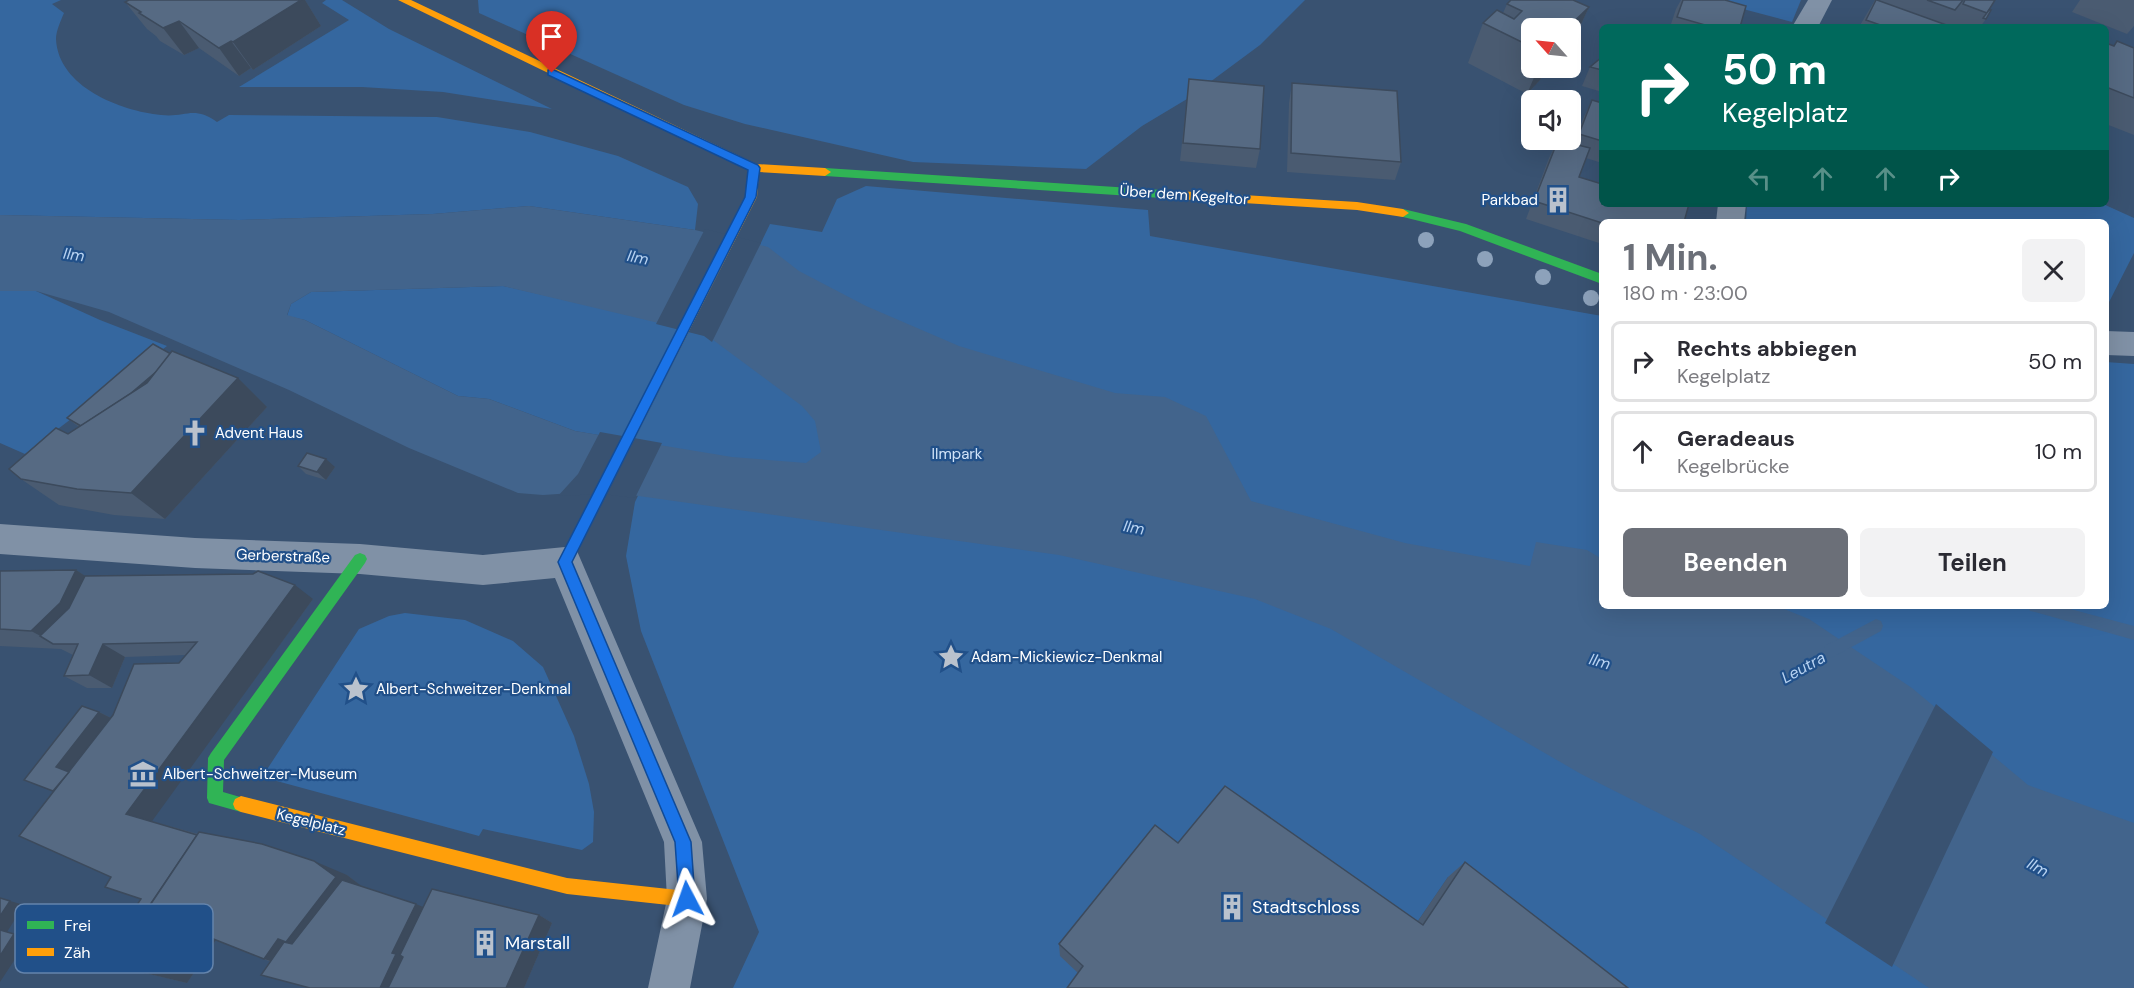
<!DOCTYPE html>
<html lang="de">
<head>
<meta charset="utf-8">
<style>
  body { margin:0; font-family:"DM Sans",sans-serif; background:#f2f2f3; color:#2b2b33; height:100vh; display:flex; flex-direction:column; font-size:22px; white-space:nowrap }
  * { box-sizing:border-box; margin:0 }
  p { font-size:20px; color:#7c7c81 }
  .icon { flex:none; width:33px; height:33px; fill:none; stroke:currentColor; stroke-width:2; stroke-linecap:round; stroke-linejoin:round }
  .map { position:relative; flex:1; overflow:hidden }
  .panel { position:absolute; left:1599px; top:219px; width:510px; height:390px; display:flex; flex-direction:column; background:#fff; border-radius:9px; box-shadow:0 6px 24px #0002 }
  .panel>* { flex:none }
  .guide { position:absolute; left:1599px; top:24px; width:510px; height:183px; border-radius:9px; box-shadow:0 6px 24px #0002; background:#00695c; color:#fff; overflow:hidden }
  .needle { width:39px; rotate:297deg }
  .tools { position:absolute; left:1521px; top:18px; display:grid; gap:12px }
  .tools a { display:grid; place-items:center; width:60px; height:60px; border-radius:9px; background:#fff; box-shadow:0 6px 24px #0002; font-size:30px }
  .pin { position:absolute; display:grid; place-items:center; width:51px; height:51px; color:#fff; margin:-62px -26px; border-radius:50% 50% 50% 0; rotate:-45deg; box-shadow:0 0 6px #0007 }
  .pin .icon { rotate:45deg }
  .me { position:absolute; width:66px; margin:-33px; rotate:356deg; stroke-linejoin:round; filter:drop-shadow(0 0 4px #0008) }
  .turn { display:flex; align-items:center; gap:21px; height:126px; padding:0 24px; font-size:27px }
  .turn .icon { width:78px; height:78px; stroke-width:2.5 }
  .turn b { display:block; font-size:42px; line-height:51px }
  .lanes { display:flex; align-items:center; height:57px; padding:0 24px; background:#0003; justify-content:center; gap:30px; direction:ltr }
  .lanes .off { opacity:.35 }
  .round { display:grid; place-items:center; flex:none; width:63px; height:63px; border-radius:9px; background:#f2f2f3 }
  .head { display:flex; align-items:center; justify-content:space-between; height:102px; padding:0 24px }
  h1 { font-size:36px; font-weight:700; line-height:45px; color:#6b6f78 }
  .primary-button { display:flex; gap:12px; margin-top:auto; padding:12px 24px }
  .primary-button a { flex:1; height:69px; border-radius:9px; background:#6b6f78; color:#fff; font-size:24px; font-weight:700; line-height:69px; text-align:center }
  .primary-button a+a { background:#f2f2f3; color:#2b2b33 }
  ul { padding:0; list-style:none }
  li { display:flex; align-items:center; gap:18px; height:81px; margin:0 12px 9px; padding:0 12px; border:3px solid #e1e1e2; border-radius:9px }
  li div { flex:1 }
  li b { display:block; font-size:22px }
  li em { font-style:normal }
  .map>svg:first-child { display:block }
  .green { fill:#35679f }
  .water { fill:#42648c; fill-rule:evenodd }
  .pier { fill:#395271 }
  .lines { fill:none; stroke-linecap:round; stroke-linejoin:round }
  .stream { fill:#42648c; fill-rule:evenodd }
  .street { fill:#8091a6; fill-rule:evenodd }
  .fast { fill:#30b455; fill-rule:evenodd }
  .slow { fill:#ff9f0a; fill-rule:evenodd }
  .tree { fill:#8da2bb }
  .wall { fill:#4a5b71 }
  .shaded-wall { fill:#3c4a5c }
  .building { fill:#566a83; stroke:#3c4a5c; stroke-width:1.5 }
  .route { fill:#1a73e8; stroke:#114b97; stroke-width:1.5 }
  .labels { text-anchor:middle; stroke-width:4.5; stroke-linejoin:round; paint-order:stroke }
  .street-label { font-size:15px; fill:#fff; stroke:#215089 }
  .poi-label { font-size:15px; fill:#fff; stroke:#215089; text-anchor:start }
  .park-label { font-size:15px; fill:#d1e3f8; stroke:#215089 }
  .water-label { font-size:16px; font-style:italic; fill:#b8d3f2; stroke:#215089 }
  .near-poi-label { font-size:18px; fill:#fff; stroke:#215089; text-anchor:start }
  .key { fill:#215089; stroke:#6484ac; stroke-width:1.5 }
  .key-label { font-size:16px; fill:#fff }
</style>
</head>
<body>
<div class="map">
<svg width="2134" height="988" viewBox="0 0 2134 988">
  <rect width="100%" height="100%" fill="#395271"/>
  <g class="green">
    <path d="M0 0H61L52 4 64 13C61 20 56 31 56 39 58 87 121 111 161 115 186 118 193 105 217 122L229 115 437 117 530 132 618 156 688 187 698 204 695 230 529 206 433 214 239 220 0 215Z"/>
    <path d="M326 0H342L389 29 552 109 443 92 362 87H239L349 20 322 3Z"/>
    <path d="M478 0H1305L1260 45 1187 99 1142 126 1086 169 913 162 745 124 684 105 479 13Z"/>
    <path d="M1709 0H1801L1792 22Z"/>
    <path d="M866 186 1148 210 1150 236 1602 316V606H2106V362L2134 364V988H1590L1448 877 1407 937 1083 977 1074 988H733L759 932 641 631 626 556 635 502 662 446 575 431 489 399 458 396 305 320 287 316 291 304 311 292 503 286 650 319 705 334 714 340 770 224 822 232 837 199Z"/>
    <path d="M1747 204H2103L2134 218V253L2106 308V222H1746Z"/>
    <path d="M0 291H36L100 320 167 346 25 454 0 443Z"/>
    <path d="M405 613 465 620 513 641 543 667 574 736 589 784 594 812 593 842 582 850 483 829 479 836 262 777 359 629 389 616Z"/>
  </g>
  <path class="water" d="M529 206 695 230 768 247 799 271 866 306 959 346 1115 393 1165 397 1206 416 1251 501 1405 543 1530 566 1536 542 1587 550 1602 559V606H1777L1809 619 1912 688 2028 785 2134 823V988H1929L1700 834 1581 774 1331 629 1255 599 1059 555 603 491 543 495 518 493 409 448 289 390 109 312 36 291H0V215L239 220 433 214ZM503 286 705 334 802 406 815 421 821 452 806 463 732 457 575 431 489 399 458 396 305 320 287 315 291 304 311 292Z"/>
  <g class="pier">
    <path d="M705 229 761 243 712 342 704 336 656 324Z"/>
    <path d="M600 432 662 443 635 498 603 494 558 496 578 474Z"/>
    <path d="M1936 704 1993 752 1892 967 1825 923Z"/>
  </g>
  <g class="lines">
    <g class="stream">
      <path d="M2028 606H2059L2134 626V640L2035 612 2030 611Z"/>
      <path d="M1876 619 1881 621 1883 626 1881 631 1835 656 1830 658 1825 656 1823 651 1825 646Z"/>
    </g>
    <g class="street">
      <path d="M1808 0H1832L1818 27H1792Z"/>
      <path d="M1718 204H1746L1744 222H1716Z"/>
      <path d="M2106 331 2134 332V356L2106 355Z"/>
      <path d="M0 524 195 538 360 544 483 555 565 547 577 551 702 842 707 899 690 988H648L667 899 664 842 555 578 483 585 360 574 195 568 0 554Z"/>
    </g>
    <g class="fast">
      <path d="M825 168 1177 191 1183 195 1177 199 825 176 819 172Z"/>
      <path d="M1403 209 1466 224 1602 274V284L1460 231 1399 216 1397 213 1399 210Z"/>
      <path d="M360 553 365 555 367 559 365 563 224 760 223 792 247 799 249 804 247 809 241 812 209 803 207 798 208 758 211 753 355 555Z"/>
    </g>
    <g class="slow">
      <path d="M398 0H411L756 164 825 168 831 172 825 176 759 172 757 197 570 566 565 568 560 566 558 562 745 197 748 170Z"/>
      <path d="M1177 191 1357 202 1403 209 1409 213 1403 217 1357 210 1177 199 1171 195Z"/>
      <path d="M241 796 567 878 687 891 693 893 695 899 693 905 687 907 567 894 241 812 235 809 233 804 235 799Z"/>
    </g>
  </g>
  <g class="tree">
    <circle cx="1426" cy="240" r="8"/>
    <circle cx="1485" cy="259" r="8"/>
    <circle cx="1543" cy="277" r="8"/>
    <circle cx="1591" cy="298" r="8"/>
  </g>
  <g class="wall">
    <path d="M129 0H305L321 26 253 70 251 68 239 76 199 48 184 55 160 41 156 36 147 29 125 2Z"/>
    <path d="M1681 0H1725L1740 27H1670L1676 9Z"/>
    <path d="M1875 0H1995L1989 10 1986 19 1980 27H1859Z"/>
    <path d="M2080 0H2134V26L2127 34 2072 12Z"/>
    <path d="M1507 4 1589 7 1570 48V28H1532V68H1551L1546 72 1544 71 1540 80 1527 94 1468 63 1483 23 1503 13Z"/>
    <path d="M2117 41 2134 48V135L2106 124V43L2113 46Z"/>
    <path d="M1602 57V92L1582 86 1590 67Z"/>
    <path d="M1189 79 1260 149 1256 168 1180 161Z"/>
    <path d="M1292 83 1401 162 1395 180 1287 172 1289 103Z"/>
    <path d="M1592 100 1602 103V163L1586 158 1579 177 1602 222V244L1526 219 1549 158 1558 140 1574 144 1583 119Z"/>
    <path d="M267 407 165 519 114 515 59 505 21 479 68 434 79 427 67 418Z"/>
    <path d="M298 466 335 467 326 480 306 474Z"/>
    <path d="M76 570 85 576 313 599 151 821 347 875 361 886 423 907 539 915 552 923 524 988H308L271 962 216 940 187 983 145 973 121 948 141 899 111 877 53 792 99 712 111 718 179 663 186 655 125 657 112 688H87L64 676 73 655 61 649 0 646V571Z"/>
    <path d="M1178 843 1418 921 1448 877 1465 862 1628 988 1078 973 1060 956 1059 944Z"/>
  </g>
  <g class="shaded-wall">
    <path d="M301 0H305L321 26 253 70 233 42Z"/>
    <path d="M1589 7 1570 48V28H1567Z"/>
    <path d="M179 21 199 48 184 55 163 28Z"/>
    <path d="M231 41 251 68 239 76 219 48Z"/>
    <path d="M1538 68H1545L1540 80 1527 94Z"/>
    <path d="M174 356 109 446 88 430Z"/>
    <path d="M238 378 267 407 165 519 131 493Z"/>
    <path d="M326 459 335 467 326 480 317 472Z"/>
    <path d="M76 570 107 590 56 644 31 631Z"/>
    <path d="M295 585 313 599 150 824 126 814Z"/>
    <path d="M103 644 125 657 112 688 89 675Z"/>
    <path d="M99 712 111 718 69 773 56 767Z"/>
    <path d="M214 840 218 937 187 983 145 973Z"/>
    <path d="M314 861 347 875 368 891 300 970 264 959Z"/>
    <path d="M10 901 24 905 7 932 29 938 0 982V916Z"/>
    <path d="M416 904 440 914 409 988H380L392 953Z"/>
    <path d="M539 915 552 923 524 988H506Z"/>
  </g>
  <g class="building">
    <path d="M129 0H301L233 42 231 41 219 48 179 21 163 28 139 13 141 12 125 2Z"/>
    <path d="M1511 0H1573L1589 7 1567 28H1557L1546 23 1540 28H1532V47L1483 23 1497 10 1514 19 1522 11 1507 4Z"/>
    <path d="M1683 0H1725L1746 6 1740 27H1712L1677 17Z"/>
    <path d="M1876 0H1877L1952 27H1899L1892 25 1891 27H1886L1866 20Z"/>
    <path d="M1927 0H1963L1955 10Z"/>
    <path d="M1965 0H1995L1987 13 1963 4Z"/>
    <path d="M1989 10H1991L1986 19 1983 18Z"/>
    <path d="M2117 41 2134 48V98L2106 87V43L2114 46Z"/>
    <path d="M1602 57V70L1590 67Z"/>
    <path d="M1189 79 1264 86 1260 149 1183 143Z"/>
    <path d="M1292 83 1397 91 1401 162 1291 153Z"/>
    <path d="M1592 100 1602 103V141L1579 134Z"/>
    <path d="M1558 140 1590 148 1579 177 1602 184V204H1689L1684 222H1602V223L1534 201Z"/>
    <path d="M153 344 171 354 157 371 130 394 81 426 67 418Z"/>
    <path d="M172 351 238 378 131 493 77 489 21 479 9 469 56 428 68 434 147 383Z"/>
    <path d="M307 453 326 459 317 472 298 466Z"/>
    <path d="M76 570 60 603 31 631 0 629V571Z"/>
    <path d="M258 571 295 585 126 814 197 835 121 948 112 942 141 899 105 887 111 877 19 836 113 715 134 664 179 663 197 642 103 644 89 675 64 676 78 644H53L40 636 69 608 85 576 253 574Z"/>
    <path d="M82 706 99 712 56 767 69 772 53 791 24 780Z"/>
    <path d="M1225 786 1423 925 1465 862 1628 988H1067L1083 966 1059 944 1155 825 1178 843Z"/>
    <path d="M199 832 262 844 314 861 336 877 286 942 278 939 264 959 178 925 145 973 118 953Z"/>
    <path d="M342 880 416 904 392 953 396 954 380 988H310L261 975 284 942 292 944Z"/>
    <path d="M432 889 539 915 506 988H388L403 957 400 955Z"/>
    <path d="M0 898 10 901 0 916Z"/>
    <path d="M0 930 14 934 0 956Z"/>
  </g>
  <path class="route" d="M552 69 758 165 760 168 756 197 572 562 691 842 695 899 693 904 687 907 681 904 679 899 675 842 558 562 745 197 748 170 548 75V70Z"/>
  <defs>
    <g id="building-bare" transform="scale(2.07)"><path d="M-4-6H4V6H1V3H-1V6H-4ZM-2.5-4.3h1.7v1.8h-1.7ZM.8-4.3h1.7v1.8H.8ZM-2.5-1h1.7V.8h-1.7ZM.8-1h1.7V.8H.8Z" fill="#bac2cd" stroke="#215089" stroke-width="2.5" paint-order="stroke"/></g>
    <g id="church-bare" transform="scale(2.07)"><path d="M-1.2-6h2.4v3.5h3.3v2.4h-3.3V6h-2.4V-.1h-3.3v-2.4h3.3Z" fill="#bac2cd" stroke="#215089" stroke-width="2.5" paint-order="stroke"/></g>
    <g id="sight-bare" transform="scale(2.07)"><path d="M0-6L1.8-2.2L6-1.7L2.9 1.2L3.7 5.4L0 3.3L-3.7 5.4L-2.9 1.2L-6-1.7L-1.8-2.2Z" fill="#bac2cd" stroke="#215089" stroke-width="2.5" paint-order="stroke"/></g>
    <g id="museum-bare" transform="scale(2.07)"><path d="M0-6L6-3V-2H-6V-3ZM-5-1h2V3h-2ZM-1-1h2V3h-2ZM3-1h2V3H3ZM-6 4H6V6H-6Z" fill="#bac2cd" stroke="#215089" stroke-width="2.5" paint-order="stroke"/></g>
  </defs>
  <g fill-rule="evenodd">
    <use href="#building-bare" x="1558" y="200"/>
    <use href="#church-bare" x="195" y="433"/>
    <use href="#sight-bare" x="951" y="657"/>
    <use href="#sight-bare" x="356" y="689"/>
    <use href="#museum-bare" x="143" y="774"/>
    <use href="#building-bare" x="1232" y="907"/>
    <use href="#building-bare" x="485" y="943"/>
  </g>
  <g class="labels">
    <g class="street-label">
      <text transform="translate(1184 195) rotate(4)" y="5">Über dem Kegeltor</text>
      <text transform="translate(283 556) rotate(2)" y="5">Gerberstraße</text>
      <text transform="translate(311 822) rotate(14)" y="5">Kegelplatz</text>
    </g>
    <g class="poi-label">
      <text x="1538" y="205" text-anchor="end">Parkbad</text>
      <text x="215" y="438">Advent Haus</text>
      <text x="971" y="662">Adam-Mickiewicz-Denkmal</text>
      <text x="376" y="694">Albert-Schweitzer-Denkmal</text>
      <text x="163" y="779">Albert-Schweitzer-Museum</text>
    </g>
    <g class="park-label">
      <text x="957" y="459">Ilmpark</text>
    </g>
    <g class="water-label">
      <text transform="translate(74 254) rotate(8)" y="6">Ilm</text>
      <text transform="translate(638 257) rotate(11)" y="6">Ilm</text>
      <text transform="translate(1134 527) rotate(10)" y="6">Ilm</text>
      <text transform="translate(1600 661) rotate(16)" y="6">Ilm</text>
      <text transform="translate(1803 667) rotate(-29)" y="6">Leutra</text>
      <text transform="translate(2038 867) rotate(29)" y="6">Ilm</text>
    </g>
    <g class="near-poi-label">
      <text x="1252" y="913">Stadtschloss</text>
      <text x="505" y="949">Marstall</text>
    </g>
  </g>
  <rect x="15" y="904" width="198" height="69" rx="9" class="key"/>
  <rect x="27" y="921" width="27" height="8" fill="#30b455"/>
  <rect x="27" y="948" width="27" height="8" fill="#ff9f0a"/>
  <g class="key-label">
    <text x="64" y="931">Frei</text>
    <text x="64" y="958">Zäh</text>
  </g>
</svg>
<div class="tools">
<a><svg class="needle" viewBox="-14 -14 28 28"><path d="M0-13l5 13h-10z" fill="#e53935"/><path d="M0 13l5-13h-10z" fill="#7c7c81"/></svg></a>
<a><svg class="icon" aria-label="sound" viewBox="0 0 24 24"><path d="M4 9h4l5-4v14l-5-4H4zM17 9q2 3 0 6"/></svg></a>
</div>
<div class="pin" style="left:552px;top:73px;background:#d93025"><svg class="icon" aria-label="arrive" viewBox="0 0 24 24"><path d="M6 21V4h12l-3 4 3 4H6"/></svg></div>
<svg class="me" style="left:687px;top:899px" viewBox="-20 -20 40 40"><path d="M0-17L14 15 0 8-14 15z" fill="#1a73e8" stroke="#fff" stroke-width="4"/></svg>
<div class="guide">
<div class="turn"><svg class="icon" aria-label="right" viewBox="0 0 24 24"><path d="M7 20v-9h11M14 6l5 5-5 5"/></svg><div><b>50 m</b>Kegelplatz</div></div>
<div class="lanes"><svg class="icon off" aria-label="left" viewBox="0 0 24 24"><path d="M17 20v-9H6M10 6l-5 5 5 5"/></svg><svg class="icon off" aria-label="ahead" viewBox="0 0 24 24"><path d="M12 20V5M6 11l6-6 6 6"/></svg><svg class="icon off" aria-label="ahead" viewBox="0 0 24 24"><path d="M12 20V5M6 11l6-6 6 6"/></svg><svg class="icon" aria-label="right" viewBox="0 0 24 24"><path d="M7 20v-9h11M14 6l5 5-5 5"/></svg></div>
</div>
<section class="panel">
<div class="head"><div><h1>1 Min.</h1><p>180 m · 23:00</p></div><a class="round"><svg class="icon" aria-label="close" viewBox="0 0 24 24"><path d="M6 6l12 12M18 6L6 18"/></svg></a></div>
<ul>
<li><svg class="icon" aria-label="right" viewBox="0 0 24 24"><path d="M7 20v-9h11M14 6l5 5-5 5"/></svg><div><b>Rechts abbiegen</b><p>Kegelplatz</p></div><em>50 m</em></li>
<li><svg class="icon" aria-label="ahead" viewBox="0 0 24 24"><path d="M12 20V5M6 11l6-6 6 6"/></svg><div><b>Geradeaus</b><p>Kegelbrücke</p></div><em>10 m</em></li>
</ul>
<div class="primary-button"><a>Beenden</a><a>Teilen</a></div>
</section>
</div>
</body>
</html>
